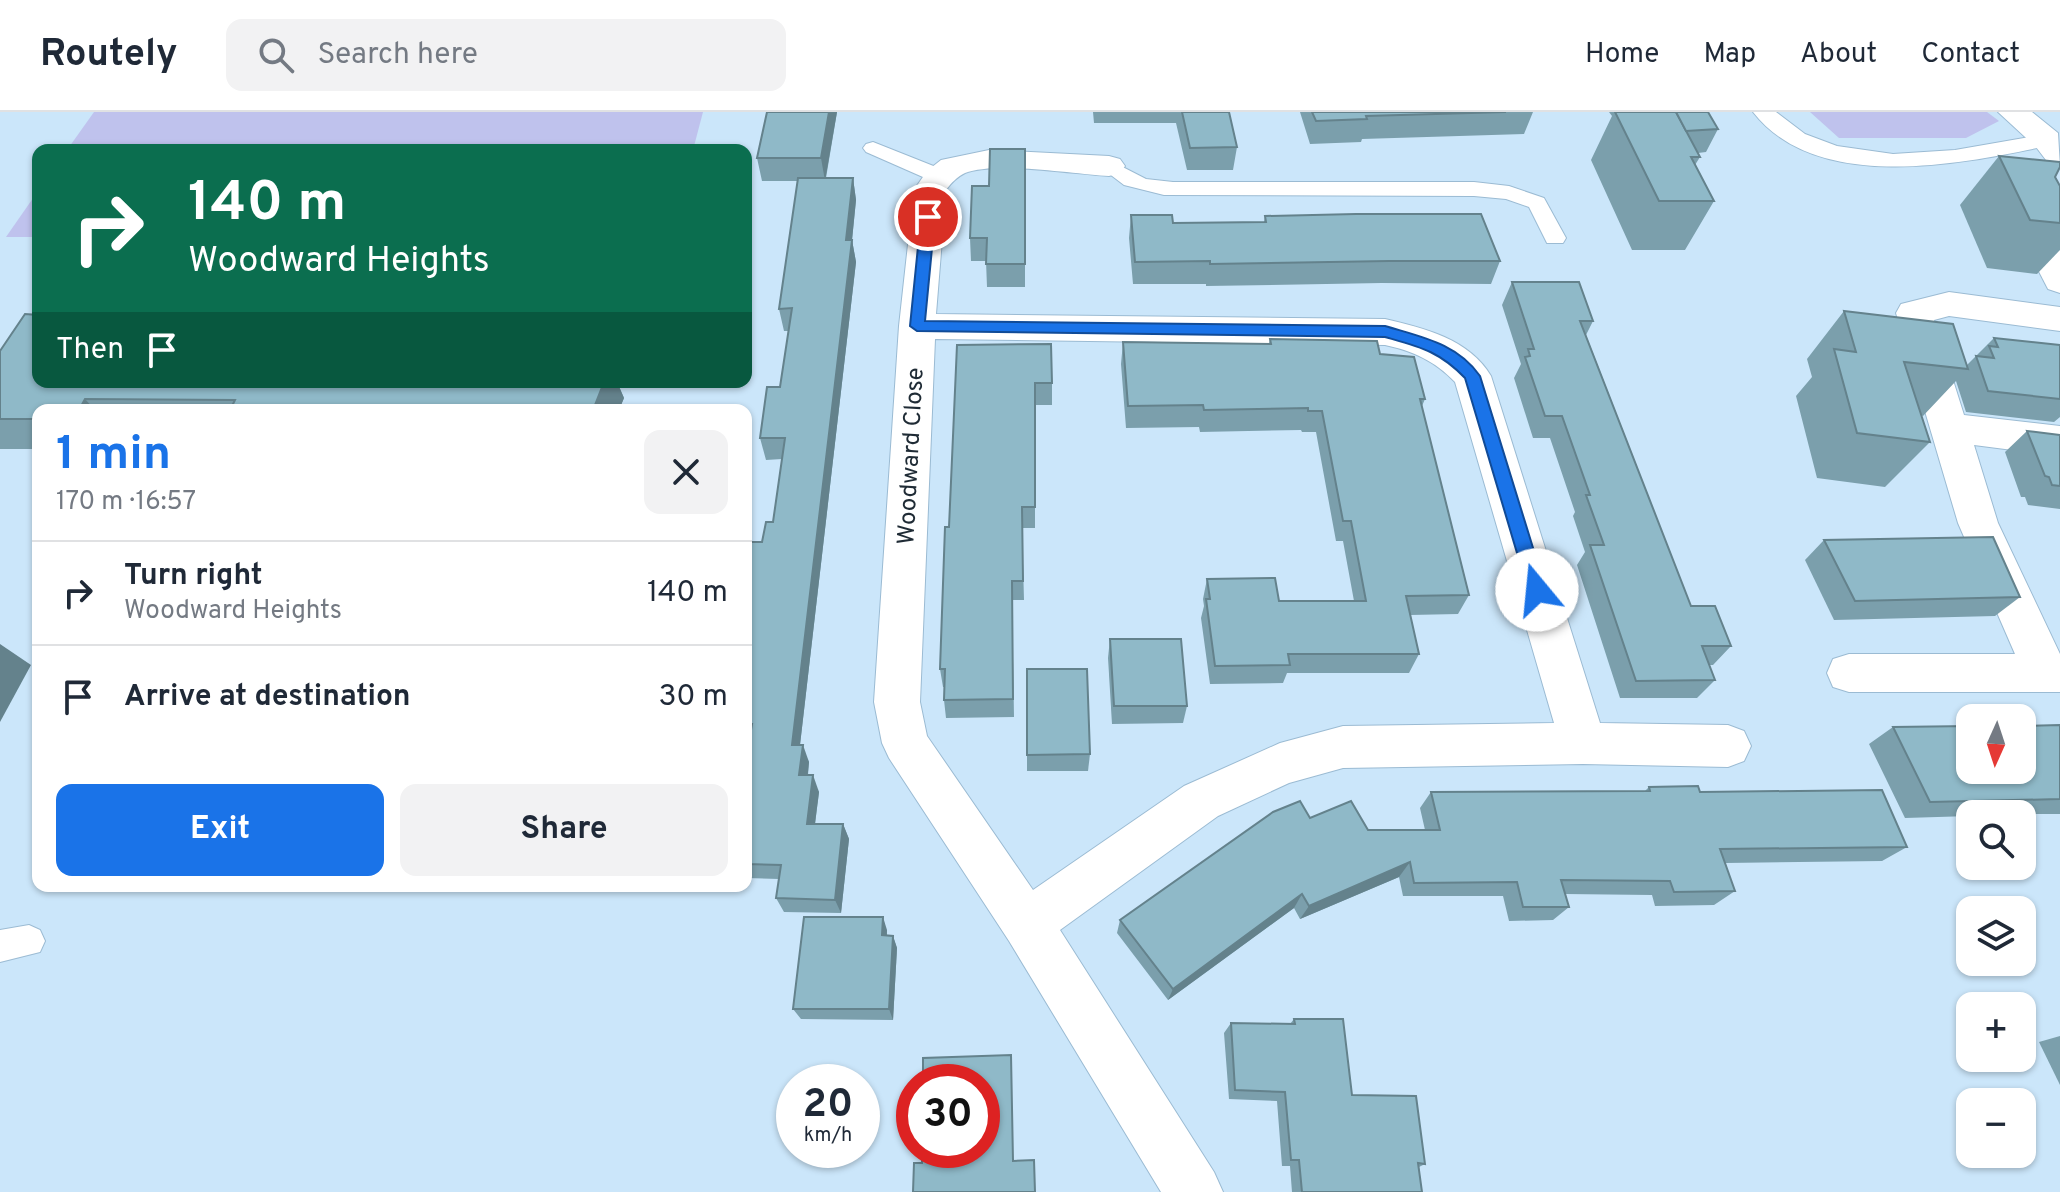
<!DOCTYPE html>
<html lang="en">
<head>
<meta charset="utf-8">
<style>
  body { margin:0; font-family:Overpass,sans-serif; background:#f2f2f3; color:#1f2937; height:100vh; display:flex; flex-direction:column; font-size:30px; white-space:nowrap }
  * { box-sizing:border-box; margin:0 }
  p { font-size:26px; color:#747a83 }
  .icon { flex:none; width:44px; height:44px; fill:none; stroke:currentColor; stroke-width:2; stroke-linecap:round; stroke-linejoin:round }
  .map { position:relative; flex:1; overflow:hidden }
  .panel { position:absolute; left:32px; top:292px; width:720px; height:488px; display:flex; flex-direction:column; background:#fff; border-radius:16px; box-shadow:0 2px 6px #0004 }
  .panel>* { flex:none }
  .guide { position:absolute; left:32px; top:32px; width:720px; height:244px; border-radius:16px; box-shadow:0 2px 6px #0004; background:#0b6e4f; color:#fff; overflow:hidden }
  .needle { width:52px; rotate:183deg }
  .tools { position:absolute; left:1956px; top:592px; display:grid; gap:16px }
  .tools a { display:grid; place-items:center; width:80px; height:80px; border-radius:16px; background:#fff; box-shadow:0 2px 6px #0004; font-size:40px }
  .speed { position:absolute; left:776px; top:952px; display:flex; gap:16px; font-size:40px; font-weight:700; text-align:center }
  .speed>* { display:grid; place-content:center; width:104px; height:104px; border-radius:50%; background:#fff; box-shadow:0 2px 6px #0004; line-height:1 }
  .speed small { font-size:20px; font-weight:400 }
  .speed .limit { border:12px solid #d22; background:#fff; color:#111 }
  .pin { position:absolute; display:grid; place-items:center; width:68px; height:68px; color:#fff; margin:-34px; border:4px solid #fff; border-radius:50%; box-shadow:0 2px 8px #0007 }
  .me { position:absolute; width:88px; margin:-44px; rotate:343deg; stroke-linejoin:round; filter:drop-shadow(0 0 6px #0008) }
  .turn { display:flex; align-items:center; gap:28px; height:168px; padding:0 24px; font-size:36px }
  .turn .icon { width:104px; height:104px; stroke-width:2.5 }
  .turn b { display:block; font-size:56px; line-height:68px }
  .then { display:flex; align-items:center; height:76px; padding:0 24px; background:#0003; gap:16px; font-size:30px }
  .round { display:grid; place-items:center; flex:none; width:84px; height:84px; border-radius:16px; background:#f2f2f3 }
  .headline { display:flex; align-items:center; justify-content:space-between; height:136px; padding:0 24px }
  h1 { font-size:48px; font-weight:700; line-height:60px; color:#1a73e8 }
  .cta { display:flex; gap:16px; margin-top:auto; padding:16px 24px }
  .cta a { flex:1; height:92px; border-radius:16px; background:#1a73e8; color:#fff; font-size:32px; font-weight:700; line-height:92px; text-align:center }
  .cta a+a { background:#f2f2f3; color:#1f2937 }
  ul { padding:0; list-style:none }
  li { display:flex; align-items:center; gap:24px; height:104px; padding:0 24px; border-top:2px solid #e0e1e3 }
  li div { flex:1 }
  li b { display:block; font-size:30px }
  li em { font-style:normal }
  header { display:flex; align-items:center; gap:48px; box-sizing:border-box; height:112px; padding:0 40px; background:#fff; border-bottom:2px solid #e0e1e3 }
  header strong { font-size:38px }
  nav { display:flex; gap:44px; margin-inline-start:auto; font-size:28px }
  .search { width:560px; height:72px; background:#f2f2f3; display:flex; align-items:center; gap:20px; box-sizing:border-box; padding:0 28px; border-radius:16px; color:#747a83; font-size:30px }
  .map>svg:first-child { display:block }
  .green { fill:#bfc2ed }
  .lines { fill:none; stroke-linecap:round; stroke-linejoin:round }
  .lane-casing { stroke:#9bbbd3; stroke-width:2 }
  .street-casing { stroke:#9bbbd3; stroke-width:2 }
  .lane { fill:#fff; fill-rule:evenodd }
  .street { fill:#fff; fill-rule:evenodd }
  .wall { fill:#7b9fac }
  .shaded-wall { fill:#64828c }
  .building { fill:#8fb9c8; stroke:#64828c; stroke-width:2 }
  .route { fill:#1a73e8; stroke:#114b97; stroke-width:2 }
  .labels { text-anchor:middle; stroke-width:8; stroke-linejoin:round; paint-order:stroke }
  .street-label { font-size:24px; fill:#1f2b35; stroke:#fff }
</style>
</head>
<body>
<header>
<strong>Routely</strong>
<div class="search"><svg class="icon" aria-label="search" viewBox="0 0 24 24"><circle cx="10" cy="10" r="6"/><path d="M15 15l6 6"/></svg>Search here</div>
<nav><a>Home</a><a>Map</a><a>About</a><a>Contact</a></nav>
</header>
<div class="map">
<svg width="2060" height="1080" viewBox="0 0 2060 1080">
  <rect width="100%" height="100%" fill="#cbe6fa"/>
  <g class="green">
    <path d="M94 0H703L693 38H67Z"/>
    <path d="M1810 0H1987L1999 9 1966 26H1839Z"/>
    <path d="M38 79V125H6Z"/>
  </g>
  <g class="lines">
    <g class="lane-casing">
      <g id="lane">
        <path d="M1753 0H1776L1805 22 1837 34 1893 42 1955 38 2047 22 2057 28 2047 34C1961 52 1817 82 1753 0Z"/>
        <path d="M873 30 946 59 949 64 946 69H932L866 40 863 36 866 32Z"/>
        <path d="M1109 48 1146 67 1173 70H1474L1509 74 1544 86 1566 126 1563 131H1547L1529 95 1506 87 1474 84 1164 83 1124 73 1099 54Z"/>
        <path d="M29 813 40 818 45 829 40 840 0 850V818Z"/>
      </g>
    </g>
    <g class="street-casing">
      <g id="street">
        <path d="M1998 0H2032L2058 21 2060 55 2049 52 2036 35Z"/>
        <path d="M989 38 1109 44 1120 47 1125 54 1120 61 1109 64C1074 62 996 49 965 61 957 65 951 71 946 78L936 202 1385 207C1424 216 1469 227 1491 264L1600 611 1728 613 1744 619 1751 634 1744 649 1728 655 1583 652 1343 656 1289 671 1218 704 1060 818 1214 1060 1223 1080H1161L1009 829 889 646 882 631 874 590 899 214 914 78 927 59 941 48ZM935 227 1385 233C1413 239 1435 249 1455 270L1554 611 1343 614 1280 631 1184 674 1033 778 927 624 920 590Z"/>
        <path d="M2032 102 2044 105 2060 135V181L2048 177 2015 113 2020 105Z"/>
        <path d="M1949 180 2060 195V219L1949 204 1934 208 1964 303 2060 314V344L1974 333 1998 411 2060 542V580H1849L1833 575 1827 561 1833 547 1849 542H2015L1958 411 1896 201 1901 192Z"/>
      </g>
    </g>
    <use href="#lane" class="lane"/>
    <use href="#street" class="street"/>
  </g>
  <g class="wall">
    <path d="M767 0H837L826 66H853L856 88 852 128 856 150 800 633 809 650 808 663 819 680 815 712H843L849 727 841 801 784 800 776 786 779 767 746 766V648L749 629H746V430H762L773 410 782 347 766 348 760 326 780 275 789 219H784L779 197 798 69H762L757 46Z"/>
    <path d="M1093 0H1229L1237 35 1233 58H1187L1176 11H1094Z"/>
    <path d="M1300 0H1533L1524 22 1362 27 1361 30 1310 32Z"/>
    <path d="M1609 0H1708L1718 17 1706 40 1698 41 1700 45 1695 53 1714 89 1685 138H1632L1591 48 1612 4Z"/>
    <path d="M1025 37V175H987L986 149H971L970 126 989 74Z"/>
    <path d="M1999 44 2055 65 2060 74V138L2037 162 1987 156 1960 93Z"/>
    <path d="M1131 103 1173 111 1264 110 1265 104 1500 149 1491 172 1382 171 1206 174V172H1133L1129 126Z"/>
    <path d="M1512 170 1593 209 1586 223 1691 494 1731 534 1713 553H1709L1715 568 1697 586H1620L1577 453 1585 440 1573 404 1575 400 1550 326H1533L1514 266 1521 252 1502 193Z"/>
    <path d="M1844 199 1966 254 1994 226 2060 233V305L2054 310 1966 300 1956 269 1923 304 1921 303 1930 330 1885 375 1817 366 1796 284 1812 265 1807 247Z"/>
    <path d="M1270 227 1380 242 1425 287 1422 294 1469 483 1458 502 1410 503 1419 542 1409 561H1287L1283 571 1210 572 1201 506 1204 494 1203 487 1207 467 1279 489H1354L1343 429H1336L1316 320H1302L1301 318 1200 320 1199 315 1126 316 1121 252 1123 230 1269 232Z"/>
    <path d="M957 233 1052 271V293H1035V416H1022L1024 488H1012L1014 605 946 606 944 588V575H943L940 557 949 415Z"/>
    <path d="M0 239 38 270H617L624 286 619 298H38V337H0Z"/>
    <path d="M2027 319 2060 323V397L2028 393 2025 385H2021L2005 340Z"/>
    <path d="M1824 428 2020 485 1995 504 1834 508 1805 448Z"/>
    <path d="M1110 527 1187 594 1183 611 1112 612 1108 546Z"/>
    <path d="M1027 557 1090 642 1088 659H1027Z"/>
    <path d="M2060 613V702H1970V704L1905 706 1869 632 1893 615Z"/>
    <path d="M1649 675 1700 680 1907 735 1882 749 1725 751 1735 779 1714 793 1655 794 1652 783 1565 782 1569 795 1553 808 1509 809 1503 784H1403L1399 765 1300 807 1294 796 1168 888 1117 821 1120 808 1310 706 1368 718H1425L1420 696 1431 680 1645 679Z"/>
    <path d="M887 818V823L893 824 897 836 893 908 801 907 793 897Z"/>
    <path d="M1294 907 1352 983 1425 1052 1419 1055 1422 1080H1292L1290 1054H1282L1277 989 1229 987 1224 921 1231 911 1290 912Z"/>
    <path d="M2060 924V973L2039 930Z"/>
  </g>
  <g class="shaded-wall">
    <path d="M829 0H837L825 69 821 46Z"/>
    <path d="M853 66 856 88 852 128 856 150 798 650 792 633Z"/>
    <path d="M604 270H617L624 286 619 298H593Z"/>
    <path d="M85 287 95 298H79Z"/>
    <path d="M0 532 31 553 0 610Z"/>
    <path d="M803 633 809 650 806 679 799 663Z"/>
    <path d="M813 663 819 680 813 727 807 712Z"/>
    <path d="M843 712 849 727 841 801 835 788Z"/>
    <path d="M1410 750 1399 765 1300 807 1309 794Z"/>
    <path d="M1302 782 1294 796 1168 888 1173 877Z"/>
    <path d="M883 805 887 818 886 836 882 823Z"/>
    <path d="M893 824 897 836 893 908 889 897Z"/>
  </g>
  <g class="building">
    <path d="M767 0H829L821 46H757Z"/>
    <path d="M1182 0H1229L1237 35 1190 36Z"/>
    <path d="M1312 0H1506L1366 4 1367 7 1316 9Z"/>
    <path d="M1615 0H1676L1700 45H1691L1714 89H1659Z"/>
    <path d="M1676 0H1708L1718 17 1686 19Z"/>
    <path d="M990 37H1025V152H986L987 126H970L972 74H989Z"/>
    <path d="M1999 44 2060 50V55L2055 65 2060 74V111L2030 108Z"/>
    <path d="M798 66H853L846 128H852L792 633H803L799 663H813L807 712H843L835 788 776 786 781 753 746 752V648L752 612H746V430H762L766 410H773L785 326H760L767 275H780L792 196 779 197Z"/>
    <path d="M1356 102H1481L1500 149H1389L1210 152V149L1135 150 1131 103H1172L1173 111 1266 110 1265 104Z"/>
    <path d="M1512 170H1579L1593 209H1580L1691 494H1715L1731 534H1702L1715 568 1636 569 1590 433H1604L1586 383H1590L1562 304H1545L1525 245 1530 244 1528 237H1534Z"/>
    <path d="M1844 199 1953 212 1968 257 1904 250 1930 330 1857 321 1834 237 1856 240Z"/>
    <path d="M25 202 38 203V270H604L593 298H230L235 288 85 287 79 298H38V307H0V239Z"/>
    <path d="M1994 226 2060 233V287L1988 279 1976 244 1994 246 1989 234 1998 235Z"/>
    <path d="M1270 227 1377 229 1380 242 1414 245 1425 287H1420L1469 483 1406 484 1419 542H1288L1290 553 1215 554 1206 487H1210L1207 467 1275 466 1279 489H1366L1351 409H1343L1322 299H1308V296L1204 298 1203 293 1128 294 1123 230 1271 232Z"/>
    <path d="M1051 232 1052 271H1035V395H1022L1023 469H1012L1013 587 944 588 945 557H940L945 415H949L957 233Z"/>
    <path d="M2027 319 2060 323V374L2052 373 2049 365 2045 364Z"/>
    <path d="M1993 425 2020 485 1855 489 1824 428Z"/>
    <path d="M1110 527H1181L1187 594H1114Z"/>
    <path d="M1027 557H1087L1090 642 1027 643Z"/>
    <path d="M2060 613V687L1930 690 1893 615 1970 614V658H2022V614Z"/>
    <path d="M1698 674 1700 680 1882 678 1907 735 1720 737 1735 779 1674 780 1670 769 1561 768 1569 795H1523L1517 770 1414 771 1410 750 1309 794 1302 782 1173 877 1120 808 1273 700 1300 689 1310 706 1351 689 1368 718H1440L1431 680 1650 679 1649 675Z"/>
    <path d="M804 805H883L882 823 893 824 889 897H793Z"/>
    <path d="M1294 907H1343L1352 983 1416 984 1425 1052 1418 1051 1422 1080H1302L1299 1048H1291L1285 980 1235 978 1231 911 1295 912Z"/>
    <path d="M1011 943 1013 1049 1034 1048 1035 1080H913L914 1051H922V1038H982V970H923V946Z"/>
  </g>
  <path class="route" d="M928 101 935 105 925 209 1385 214C1421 225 1457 231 1480 264L1546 478 1543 483H1531L1528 478 1465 266C1439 239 1420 235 1385 225L917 219 910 214 921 105Z"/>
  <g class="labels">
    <g class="street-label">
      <text transform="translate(910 344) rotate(-87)" y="8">Woodward Close</text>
    </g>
  </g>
</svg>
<div class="tools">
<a><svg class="needle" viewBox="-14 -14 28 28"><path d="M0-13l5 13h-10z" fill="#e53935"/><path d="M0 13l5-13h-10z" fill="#747a83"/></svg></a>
<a><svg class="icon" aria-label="search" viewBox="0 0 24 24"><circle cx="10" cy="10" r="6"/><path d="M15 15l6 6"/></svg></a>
<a><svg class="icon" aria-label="layers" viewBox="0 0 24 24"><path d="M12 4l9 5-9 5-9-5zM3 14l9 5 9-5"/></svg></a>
<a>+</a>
<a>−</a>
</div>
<div class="speed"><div>20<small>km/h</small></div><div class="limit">30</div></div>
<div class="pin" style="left:928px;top:105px;background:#d93025"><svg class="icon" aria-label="arrive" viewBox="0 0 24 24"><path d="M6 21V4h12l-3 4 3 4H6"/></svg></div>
<svg class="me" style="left:1537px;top:478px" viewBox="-20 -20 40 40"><circle r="19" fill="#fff"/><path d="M0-13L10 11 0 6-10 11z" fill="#1a73e8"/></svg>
<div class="guide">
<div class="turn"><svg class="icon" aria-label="right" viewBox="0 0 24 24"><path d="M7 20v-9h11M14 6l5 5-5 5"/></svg><div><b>140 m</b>Woodward Heights</div></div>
<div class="then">Then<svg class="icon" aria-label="arrive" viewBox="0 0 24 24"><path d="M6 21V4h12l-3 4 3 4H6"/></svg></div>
</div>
<section class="panel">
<div class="headline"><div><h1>1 min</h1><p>170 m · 16:57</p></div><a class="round"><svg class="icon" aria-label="close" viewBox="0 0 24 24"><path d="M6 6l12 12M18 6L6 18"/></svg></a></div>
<ul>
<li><svg class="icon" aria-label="right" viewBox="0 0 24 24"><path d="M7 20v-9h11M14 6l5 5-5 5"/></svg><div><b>Turn right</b><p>Woodward Heights</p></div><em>140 m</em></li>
<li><svg class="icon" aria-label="arrive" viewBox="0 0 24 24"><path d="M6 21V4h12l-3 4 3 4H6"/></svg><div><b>Arrive at destination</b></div><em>30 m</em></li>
</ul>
<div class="cta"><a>Exit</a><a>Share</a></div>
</section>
</div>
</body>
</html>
